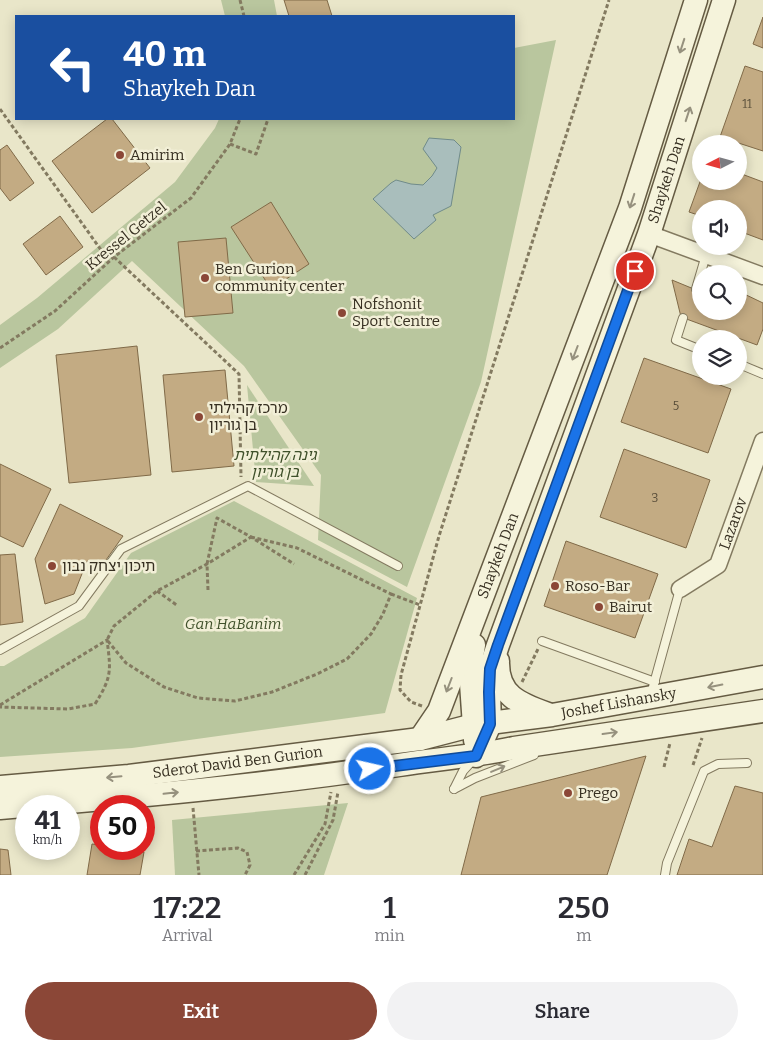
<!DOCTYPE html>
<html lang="en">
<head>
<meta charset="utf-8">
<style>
  body { margin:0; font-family:Bitter,"Noto Sans Hebrew",serif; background:#f2f2f3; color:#2b2b33; height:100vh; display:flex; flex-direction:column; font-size:19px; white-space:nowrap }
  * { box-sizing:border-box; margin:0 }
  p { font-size:16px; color:#7c7c81 }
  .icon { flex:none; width:28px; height:28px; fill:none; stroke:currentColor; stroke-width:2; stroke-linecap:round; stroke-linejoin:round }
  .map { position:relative; height:875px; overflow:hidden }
  .drawer { display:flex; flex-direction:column; background:#fff; flex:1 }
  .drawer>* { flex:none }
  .top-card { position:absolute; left:15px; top:15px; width:500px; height:105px; border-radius:0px; box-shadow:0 2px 12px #0003; background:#1a4fa0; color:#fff; overflow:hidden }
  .needle { width:32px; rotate:264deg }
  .fabs { position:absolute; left:692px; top:135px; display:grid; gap:10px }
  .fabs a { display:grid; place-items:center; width:55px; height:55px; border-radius:50%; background:#fff; box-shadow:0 2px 12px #0003; font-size:25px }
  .speed { position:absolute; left:15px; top:795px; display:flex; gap:10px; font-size:25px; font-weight:700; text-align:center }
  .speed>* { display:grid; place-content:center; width:65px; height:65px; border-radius:50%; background:#fff; box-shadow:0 2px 12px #0003; line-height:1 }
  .speed small { font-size:12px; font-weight:400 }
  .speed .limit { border:8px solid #d22; background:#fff; color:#111 }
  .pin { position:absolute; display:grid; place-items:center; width:42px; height:42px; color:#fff; margin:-21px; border:2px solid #fff; border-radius:50%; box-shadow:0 1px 5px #0007 }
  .me { position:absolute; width:55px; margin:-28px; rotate:81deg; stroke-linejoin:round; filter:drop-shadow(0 0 4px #0008) }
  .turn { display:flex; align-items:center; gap:18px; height:105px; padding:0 25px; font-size:22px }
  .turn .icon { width:65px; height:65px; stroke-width:2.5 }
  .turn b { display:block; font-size:35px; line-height:42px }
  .eta { display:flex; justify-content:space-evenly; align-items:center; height:85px; text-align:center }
  .eta b { font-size:30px; font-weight:600; line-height:35px }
  .cta { display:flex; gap:10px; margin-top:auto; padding:10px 25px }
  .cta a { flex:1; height:58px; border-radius:30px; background:#8b4737; color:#fff; font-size:20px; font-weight:600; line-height:58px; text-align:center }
  .cta a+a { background:#f2f2f3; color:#2b2b33 }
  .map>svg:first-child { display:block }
  .green { fill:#b9c69e }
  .water { fill:#a9bebc; stroke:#708b8a }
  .building { fill:#c3ab83; stroke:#806a48 }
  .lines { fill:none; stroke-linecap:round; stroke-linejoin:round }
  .lane-casing { stroke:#837a60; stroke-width:10 }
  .street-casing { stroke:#837a60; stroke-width:19 }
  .secondary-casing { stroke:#655b43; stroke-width:25 }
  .path { stroke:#837a60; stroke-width:3; stroke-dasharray:4 2.5; stroke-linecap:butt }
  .lane { stroke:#f5f3db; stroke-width:8 }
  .street { stroke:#f5f3db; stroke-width:16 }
  .secondary { stroke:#f5f3db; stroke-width:22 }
  .oneway { stroke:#96917e }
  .route-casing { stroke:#114b97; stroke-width:12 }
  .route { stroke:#1a73e8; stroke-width:9 }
  .poi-dot { fill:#8b4737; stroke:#f2efd7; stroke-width:2 }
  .labels { text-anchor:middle; stroke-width:5; stroke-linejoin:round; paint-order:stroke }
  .number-label { font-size:12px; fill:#594e3a }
  .poi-label { font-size:15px; fill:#362f21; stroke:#f2efd7; text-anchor:start }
  .street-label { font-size:15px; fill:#362f21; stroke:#f2efd7 }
  .park-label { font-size:15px; font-style:italic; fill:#3f502a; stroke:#f2efd7 }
</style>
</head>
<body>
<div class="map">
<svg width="763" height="875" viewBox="0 0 763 875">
  <rect width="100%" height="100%" fill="#e9e6c9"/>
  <g class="green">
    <path d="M221 0H274L277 16H225Z"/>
    <path d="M556 40 481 382 407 587 318 540 321 475 244 366 132 261 58 329 0 368V325L37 298 175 182 215 128 219 119H514V48Z"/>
    <path d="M247 385 314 486 256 482Z"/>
    <path d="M234 501 417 598 385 713 132 748 0 757V666H4L85 618 131 553Z"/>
    <path d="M348 803 324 875H175L172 820Z"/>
  </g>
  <path class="water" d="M429 138 454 140 461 147 451 206 433 215 436 220 414 239 373 199 391 183 396 180 411 184 423 185 432 176 437 168 423 149Z"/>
  <g class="building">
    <path d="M284 0H327L332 16H289Z"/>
    <path d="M763 17V48L753 44Z"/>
    <path d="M745 66 763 72V151L720 137Z"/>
    <path d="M107 119H112L150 168 92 213 52 161Z"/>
    <path d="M7 145 34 183 10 201 0 188V150Z"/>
    <path d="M739 173 763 182V240L739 231V209H701V216L689 212 701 179V181H739Z"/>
    <path d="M271 202 309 264 271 289 231 227Z"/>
    <path d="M60 216 83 247 46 275 23 244Z"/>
    <path d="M226 238 233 313 185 317 178 242Z"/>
    <path d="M672 280 701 292V311H739L740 292 763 303V329L757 345 681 317Z"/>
    <path d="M137 346 151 475 69 483 56 355Z"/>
    <path d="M644 358 731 389 708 453 621 422Z"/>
    <path d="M225 370 234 466 172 472 163 375Z"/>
    <path d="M624 449 710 480 686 548 600 517Z"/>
    <path d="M0 464 51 489 23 547 0 536Z"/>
    <path d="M60 504 123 536 101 567 87 561 74 594 45 604 35 559Z"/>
    <path d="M566 541 658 574 635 638 544 606Z"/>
    <path d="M15 554 23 622 0 625V555Z"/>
    <path d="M646 756 607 875H461L481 797Z"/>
    <path d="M735 786 763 793V875H677L689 839 712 847Z"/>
    <path d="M92 844 101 845V849H125L144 852 140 875H87Z"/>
    <path d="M0 849 8 850 11 875H0Z"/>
  </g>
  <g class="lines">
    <g class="lane-casing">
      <g id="lane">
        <path d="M696 289 706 255"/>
        <path d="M683 318 676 340 701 350"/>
        <path d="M739 364 763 374"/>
        <path d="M542 641 655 682"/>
        <path d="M0 650 79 606 121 549 248 486 398 566"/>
        <path d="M653 687 680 589"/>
        <path d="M454 789 475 778 534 755"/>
        <path d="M454 789 463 771 473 760"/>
        <path d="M665 875 667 863 704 771 718 764 747 763"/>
      </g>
    </g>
    <g class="street-casing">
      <g id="street">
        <path d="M649 234 763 276"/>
        <path id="s1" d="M680 589 718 565 763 441"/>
      </g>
    </g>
    <g class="secondary-casing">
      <g id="secondary">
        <path d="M474 645 470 669 475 740"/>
        <path d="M498 661C497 696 520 704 548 714"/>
        <path id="s2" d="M420 739 439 711 630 208 696 0"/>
        <path id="s3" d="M476 756 490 724 489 692 490 669 498 645 649 234 724 0"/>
        <path id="s4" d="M0 787 129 776 420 739 474 725 552 715 763 677"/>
        <path d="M0 808C133 797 266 785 399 765 437 759 476 756 514 748L763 711"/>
      </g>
    </g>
    <g class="path">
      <path d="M240 0 244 16"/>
      <path d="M0 109 109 261"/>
      <path d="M230 144 256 154 268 119"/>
      <path d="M114 257 239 374 241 477"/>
      <path d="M0 348 55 311 114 257 191 198 230 144 240 119"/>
      <path d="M251 537 297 548 391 594 383 614 371 634 347 659 317 674 272 692 235 701 198 698 164 687 126 663 107 640 114 626 157 591 207 564Z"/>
      <path d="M208 590 207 564 217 518 251 537 294 564"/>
      <path d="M157 591 178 606"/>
      <path d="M391 594 420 605"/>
      <path d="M522 682 538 649"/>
      <path d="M0 705 107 640C111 671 112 677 95 704L68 709 0 707"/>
      <path d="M422 706 411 702 400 690 401 675 439 536 609 0"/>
      <path d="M693 765 702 738"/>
      <path d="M664 767 670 743"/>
      <path d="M193 808 199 875"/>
      <path d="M196 851 238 848 247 852 250 865 245 875"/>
      <path d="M294 875 325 824 331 792"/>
      <path d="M305 875 333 820 338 792"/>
    </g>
    <use href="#lane" class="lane"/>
    <use href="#street" class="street"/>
    <use href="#secondary" class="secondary"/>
  </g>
  <defs><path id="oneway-shaft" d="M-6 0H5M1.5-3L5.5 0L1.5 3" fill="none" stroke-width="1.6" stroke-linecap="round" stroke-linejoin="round" transform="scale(1.25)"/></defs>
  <g class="oneway">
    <use href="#oneway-shaft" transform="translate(682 46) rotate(108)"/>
    <use href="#oneway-shaft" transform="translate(688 114) rotate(-72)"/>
    <use href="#oneway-shaft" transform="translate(632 201) rotate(108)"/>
    <use href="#oneway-shaft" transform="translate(575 353) rotate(111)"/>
    <use href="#oneway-shaft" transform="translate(449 685) rotate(111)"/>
    <use href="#oneway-shaft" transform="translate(715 686) rotate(169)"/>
    <use href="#oneway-shaft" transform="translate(610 733) rotate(-8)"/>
    <use href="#oneway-shaft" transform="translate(498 769) rotate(-23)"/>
    <use href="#oneway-shaft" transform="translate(114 777) rotate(175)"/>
    <use href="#oneway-shaft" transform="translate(171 793) rotate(-6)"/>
  </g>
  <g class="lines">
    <g class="route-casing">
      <path id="route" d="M370 769 476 756 490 724 489 692 490 669 498 645 635 271"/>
    </g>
    <use href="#route" class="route"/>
  </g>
  <g class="poi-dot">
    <circle cx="120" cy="155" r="5"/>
    <circle cx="205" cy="278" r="5"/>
    <circle cx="342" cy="313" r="5"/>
    <circle cx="199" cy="417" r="5"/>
    <circle cx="52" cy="566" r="5"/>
    <circle cx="555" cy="586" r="5"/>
    <circle cx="599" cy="607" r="5"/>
    <circle cx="568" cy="793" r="5"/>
  </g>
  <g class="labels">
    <g class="number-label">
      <text x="747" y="108">11</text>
      <text x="676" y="410">5</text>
      <text x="655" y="502">3</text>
    </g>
    <g class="poi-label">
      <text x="130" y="160">Amirim</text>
      <text x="215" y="274">Ben Gurion<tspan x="215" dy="17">community center</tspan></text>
      <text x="352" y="309">Nofshonit<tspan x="352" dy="17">Sport Centre</tspan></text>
      <text x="209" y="413">מרכז קהילתי<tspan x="209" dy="17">בן גוריון</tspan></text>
      <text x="62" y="571">תיכון יצחק נבון</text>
      <text x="565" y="591">Roso-Bar</text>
      <text x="609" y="612">Bairut</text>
      <text x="578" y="798">Prego</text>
    </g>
    <g class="street-label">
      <text dy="5" stroke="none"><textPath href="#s3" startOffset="610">Shaykeh Dan</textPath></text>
      <text transform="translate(126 236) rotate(-39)" y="5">Kressel Getzel</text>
      <text dy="5" stroke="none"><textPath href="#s1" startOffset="89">Lazarov</textPath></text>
      <text dy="5" stroke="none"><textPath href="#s2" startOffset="200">Shaykeh Dan</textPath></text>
      <text dy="5" stroke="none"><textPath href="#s4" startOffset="625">Joshef Lishansky</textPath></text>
      <text dy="5" stroke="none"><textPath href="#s4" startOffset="239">Sderot David Ben Gurion</textPath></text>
    </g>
    <g class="park-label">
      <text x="275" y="460">גינה קהילתית<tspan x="275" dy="17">בן גוריון</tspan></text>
      <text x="233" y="629">Gan HaBanim</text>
    </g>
  </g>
</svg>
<div class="fabs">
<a><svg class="needle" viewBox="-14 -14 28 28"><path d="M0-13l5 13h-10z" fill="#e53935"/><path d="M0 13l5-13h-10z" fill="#7c7c81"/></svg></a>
<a><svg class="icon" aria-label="sound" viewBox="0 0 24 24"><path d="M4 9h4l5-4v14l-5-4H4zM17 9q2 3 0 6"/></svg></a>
<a><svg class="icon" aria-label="search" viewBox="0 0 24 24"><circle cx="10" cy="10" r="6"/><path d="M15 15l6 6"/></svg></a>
<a><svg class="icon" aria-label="layers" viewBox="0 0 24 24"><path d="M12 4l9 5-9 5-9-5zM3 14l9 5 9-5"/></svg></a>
</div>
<div class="speed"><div>41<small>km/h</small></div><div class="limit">50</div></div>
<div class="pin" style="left:635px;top:271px;background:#d93025"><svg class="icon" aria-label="arrive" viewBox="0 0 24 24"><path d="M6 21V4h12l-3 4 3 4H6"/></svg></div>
<svg class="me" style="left:370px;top:769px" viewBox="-20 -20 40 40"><circle r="17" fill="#1a73e8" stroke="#fff" stroke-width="3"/><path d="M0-11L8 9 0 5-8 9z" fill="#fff"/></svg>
<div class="top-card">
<div class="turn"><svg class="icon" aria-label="left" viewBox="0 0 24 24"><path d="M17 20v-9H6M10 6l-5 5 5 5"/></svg><div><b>40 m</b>Shaykeh Dan</div></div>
</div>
</div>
<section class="drawer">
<div class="eta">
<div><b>17:22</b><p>Arrival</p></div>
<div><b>1</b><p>min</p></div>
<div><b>250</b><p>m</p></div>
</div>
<div class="cta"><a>Exit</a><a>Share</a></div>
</section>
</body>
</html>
